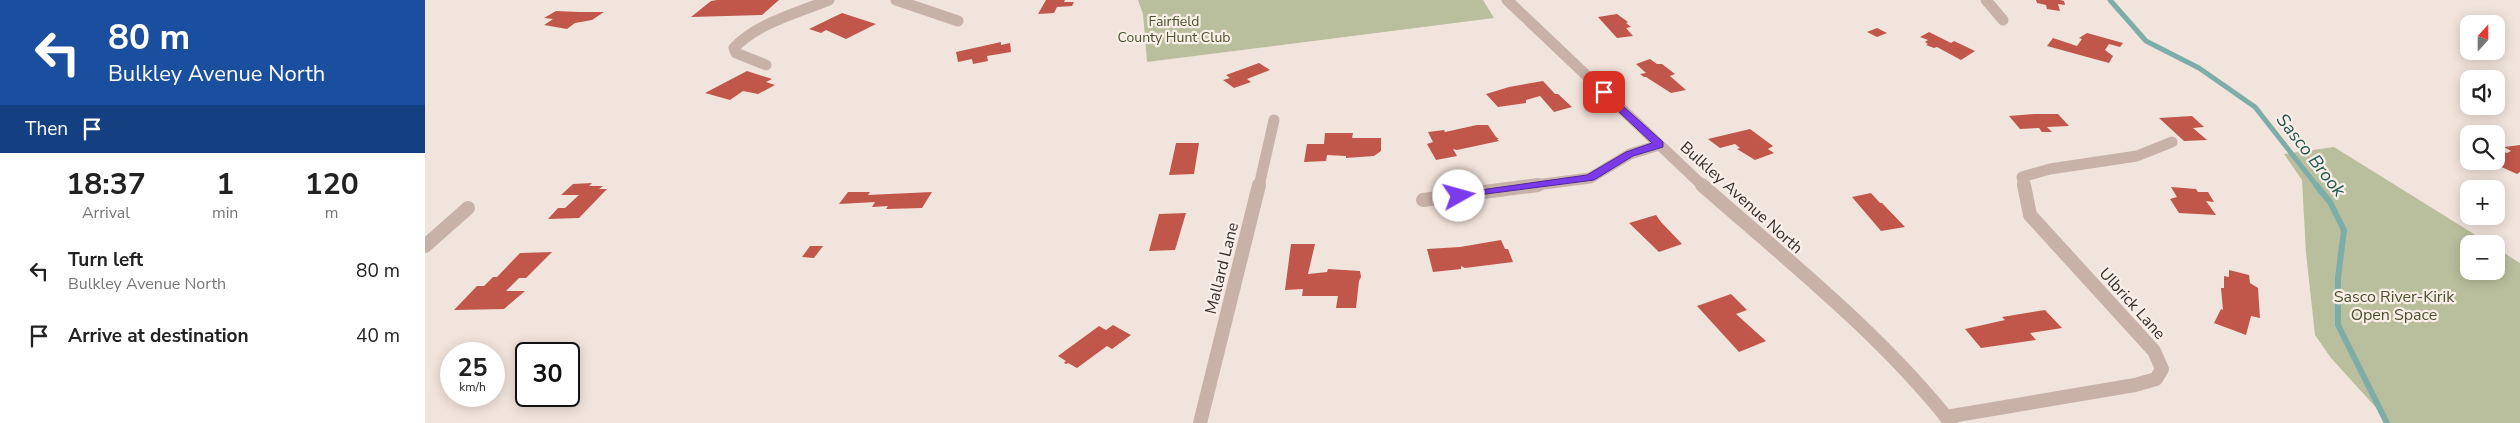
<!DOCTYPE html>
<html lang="en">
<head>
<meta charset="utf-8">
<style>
  body { margin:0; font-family:"Nunito Sans",sans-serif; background:#f2f2f2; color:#222; height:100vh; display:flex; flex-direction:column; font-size:19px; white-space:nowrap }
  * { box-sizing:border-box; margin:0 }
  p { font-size:16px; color:#767676 }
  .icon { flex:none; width:28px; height:28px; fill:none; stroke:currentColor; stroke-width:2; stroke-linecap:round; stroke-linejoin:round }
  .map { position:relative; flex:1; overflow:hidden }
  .drawer { display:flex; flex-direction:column; background:#fff; width:425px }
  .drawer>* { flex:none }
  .guide { background:#1a4fa0; color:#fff; overflow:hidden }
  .needle { width:32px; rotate:21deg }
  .fabs { position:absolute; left:2035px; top:15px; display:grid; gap:10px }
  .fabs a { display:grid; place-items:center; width:45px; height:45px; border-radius:10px; background:#fff; box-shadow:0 2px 12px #0003; font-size:25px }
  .speed { position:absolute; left:15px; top:342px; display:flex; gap:10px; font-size:25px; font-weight:700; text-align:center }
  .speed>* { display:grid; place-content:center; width:65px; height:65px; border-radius:50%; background:#fff; box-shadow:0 2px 12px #0003; line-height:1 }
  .speed small { font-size:12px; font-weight:400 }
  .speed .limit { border:2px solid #111; border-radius:8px; background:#fff; color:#111 }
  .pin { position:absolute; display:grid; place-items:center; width:42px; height:42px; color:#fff; margin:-21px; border-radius:10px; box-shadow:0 2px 8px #0006 }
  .me { position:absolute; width:55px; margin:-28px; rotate:83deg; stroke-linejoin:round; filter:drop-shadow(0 0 4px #0008) }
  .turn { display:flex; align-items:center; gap:18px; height:105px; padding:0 25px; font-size:22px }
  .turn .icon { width:65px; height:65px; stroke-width:2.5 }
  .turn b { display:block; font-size:35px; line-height:42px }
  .then { display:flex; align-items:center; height:48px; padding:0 25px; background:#0003; gap:10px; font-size:19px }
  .eta { display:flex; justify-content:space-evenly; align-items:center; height:85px; text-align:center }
  .eta b { font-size:30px; font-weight:700; line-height:35px }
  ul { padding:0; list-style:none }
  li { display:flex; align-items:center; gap:15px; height:65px; padding:0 25px }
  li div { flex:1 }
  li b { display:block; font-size:19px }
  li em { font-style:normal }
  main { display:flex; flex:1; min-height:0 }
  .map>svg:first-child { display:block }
  .green { fill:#b9bf9d }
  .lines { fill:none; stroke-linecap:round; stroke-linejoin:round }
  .stream-far1 { stroke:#7cada8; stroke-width:5 }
  .stream { stroke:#7cada8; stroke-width:6 }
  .building { fill:#c1564a }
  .minor-far1 { stroke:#c8b2a8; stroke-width:11 }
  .minor { stroke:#c8b2a8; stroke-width:14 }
  .route { fill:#7c3aed; stroke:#51269a }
  .labels { text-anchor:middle; stroke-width:4.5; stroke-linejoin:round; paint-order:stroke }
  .far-park-label { font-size:14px; fill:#4b532d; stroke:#f9efe8 }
  .street-label { font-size:16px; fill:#362b28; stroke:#f9efe8 }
  .park-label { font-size:16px; fill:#4b532d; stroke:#f9efe8 }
  .water-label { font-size:18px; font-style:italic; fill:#205551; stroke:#f9efe8 }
</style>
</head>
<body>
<main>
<section class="drawer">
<div class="guide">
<div class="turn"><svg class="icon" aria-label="left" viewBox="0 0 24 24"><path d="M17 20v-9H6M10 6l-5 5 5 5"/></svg><div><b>80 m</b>Bulkley Avenue North</div></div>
<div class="then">Then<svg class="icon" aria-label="arrive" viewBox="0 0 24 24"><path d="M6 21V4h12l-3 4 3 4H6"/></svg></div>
</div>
<div class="eta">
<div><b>18:37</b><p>Arrival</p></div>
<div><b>1</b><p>min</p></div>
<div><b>120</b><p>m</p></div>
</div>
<ul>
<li><svg class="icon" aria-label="left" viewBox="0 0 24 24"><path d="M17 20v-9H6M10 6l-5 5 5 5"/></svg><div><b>Turn left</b><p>Bulkley Avenue North</p></div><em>80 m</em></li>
<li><svg class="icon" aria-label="arrive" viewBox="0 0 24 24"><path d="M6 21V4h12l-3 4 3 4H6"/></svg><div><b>Arrive at destination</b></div><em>40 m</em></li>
</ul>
</section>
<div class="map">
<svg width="2095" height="423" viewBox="0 0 2095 423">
  <rect width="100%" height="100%" fill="#f1e4dc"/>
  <g class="green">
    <path d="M713 0H1058L1069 18 722 62 718 14Z"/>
    <path d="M1909 147 2065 244H2044V271H2071V248L2095 263V423H1965L1906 358 1890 335 1881 253 1877 180 1859 154Z"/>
  </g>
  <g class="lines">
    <path class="stream-far1" d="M1685 0 1721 41 1774 68 1830 107 1892 186"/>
    <path class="stream" d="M1891 185 1905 202 1919 230 1913 278V325L1962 423"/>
  </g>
  <g class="building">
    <path d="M292 0H354L337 15 266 17 286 1Z"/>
    <path d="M621 0H640L639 2H649L647 6 632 7 629 13 613 14Z"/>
    <path d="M1611 0H1635L1639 1 1640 5 1633 4 1635 11 1622 9 1621 5 1612 3Z"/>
    <path d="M131 11 154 12H179L167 20 150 23 142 29 119 25 128 19 119 18Z"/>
    <path d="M417 13 451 24 421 39 401 30 396 33 384 29Z"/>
    <path d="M1192 14 1203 22 1201 23 1206 27 1201 28 1208 36 1192 38 1173 17Z"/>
    <path d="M1452 28 1462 33 1452 37 1442 32Z"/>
    <path d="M1504 32 1526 43 1529 41 1550 51 1536 60 1512 47 1509 48 1501 45 1503 44 1500 42 1503 40 1495 37Z"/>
    <path d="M1662 33 1698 43 1695 47 1684 44 1680 50 1688 56 1684 63 1622 46 1628 38 1652 46 1657 39 1654 38Z"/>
    <path d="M576 42V45L585 43 586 52 562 56 563 61 548 64 547 59 533 62 531 52Z"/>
    <path d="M1225 59 1232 64H1237L1250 74 1245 76 1261 90 1246 93 1221 77H1219L1215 74 1221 73 1211 64Z"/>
    <path d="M834 63 845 70 822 79 826 82 809 88 798 80 805 78 801 75Z"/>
    <path d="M322 71 347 79 341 82 350 85 333 94 318 91 305 100 280 93Z"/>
    <path d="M1118 81 1130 94H1133L1147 107 1129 112 1115 96 1101 100V103L1073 107 1061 94 1084 87Z"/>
    <path d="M1610 114H1633L1644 126 1622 127 1627 132H1617L1614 128 1595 129 1584 116Z"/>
    <path d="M1767 116 1779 127 1768 128 1782 140 1759 141 1734 118Z"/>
    <path d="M1052 125H1063L1071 137 1074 139H1072L1074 141 1032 150 1028 149 1032 156 1011 160 1002 144 1008 142 1003 132 1019 130 1020 132Z"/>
    <path d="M1325 129 1348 146 1343 149 1349 153 1330 160 1312 149 1315 148 1310 144 1295 148 1283 139Z"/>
    <path d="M900 133H928L927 138H956V151L949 156 921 158V156L902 155 901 161 879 162 882 144H899Z"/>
    <path d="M751 143H774L769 174 744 175Z"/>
    <path d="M2095 145V172L2092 174 2063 161H2071V149L2082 153 2086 151 2079 147Z"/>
    <path d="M167 183 164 186H178L174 189H182L154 218 123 219 133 208H140L154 195H136L148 184Z"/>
    <path d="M1746 187 1771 189 1773 192H1783L1789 202 1781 201 1791 215 1754 213 1745 199 1752 197Z"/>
    <path d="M423 192H445L443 195 507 192 497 208 461 209 463 206 447 207 450 202 414 204Z"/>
    <path d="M1446 193 1455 203H1457L1480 227 1456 231 1427 197Z"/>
    <path d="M761 213 750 250 724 251 734 214Z"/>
    <path d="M1231 215 1236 222 1257 244 1234 252 1204 223Z"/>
    <path d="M1076 240 1080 249H1083L1088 262 1040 268 1036 266V269L1008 272 1002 249 1035 247Z"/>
    <path d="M866 244H890L883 274 902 272 903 269 935 271 936 277 934 281 931 308H911L913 296H877L878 289 860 290Z"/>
    <path d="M385 246H398L389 258 377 257Z"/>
    <path d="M127 252 101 278H94L81 291H100L79 309 29 310 52 286H59L68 277H72L95 253Z"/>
    <path d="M1804 270 1824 275 1825 283 1833 288 1835 318 1826 316 1821 335 1789 323 1796 309 1798 310 1796 288H1799V276L1804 277Z"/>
    <path d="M1306 294 1322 310 1311 314 1341 341 1314 352 1272 306Z"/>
    <path d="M1620 310 1637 328 1605 333 1611 340 1556 348 1540 329 1580 320 1577 317Z"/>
    <path d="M688 325 706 335 687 349 682 346 652 368 643 363 641 364 639 363 641 361 633 356 674 326 681 330Z"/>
  </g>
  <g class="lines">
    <g class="minor-far1">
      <path d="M471 0 533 21"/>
      <path d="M1082 0 1278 186"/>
      <path d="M1561 0 1578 20"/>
      <path d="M341 65 311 53 309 48C332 23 373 13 404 0"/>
      <path d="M834 186 849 120"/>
      <path d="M1103 186 1165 178 1205 154 1234 145"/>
      <path d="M1599 186 1597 177 1625 169 1712 156 1747 142"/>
    </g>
    <g class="minor">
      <path d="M1277 185C1361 259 1457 335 1526 423"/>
      <path d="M998 200 1113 185"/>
      <path d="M0 246 43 208"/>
      <path d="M1521 417 1710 385 1731 379 1737 369 1729 351 1605 215 1599 185"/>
      <path d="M775 423 834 185"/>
    </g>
  </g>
  <path class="route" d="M1179 89 1238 142V147L1208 156 1169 180 1030 198V194L1034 193 1162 175 1201 152 1227 143 1175 94 1174 92Z"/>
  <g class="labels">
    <g class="far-park-label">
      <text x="749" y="26">Fairfield<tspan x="749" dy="16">County Hunt Club</tspan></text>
    </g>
    <g class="street-label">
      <text transform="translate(1317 197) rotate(42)" y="6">Bulkley Avenue North</text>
      <text transform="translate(796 268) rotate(-76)" y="6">Mallard Lane</text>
      <text transform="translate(1708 303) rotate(48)" y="6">Ulbrick Lane</text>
    </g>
    <g class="park-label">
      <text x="1969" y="302">Sasco River-Kirik<tspan x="1969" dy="18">Open Space</tspan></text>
    </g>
    <g class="water-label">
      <text transform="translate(1886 155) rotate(52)" y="6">Sasco Brook</text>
    </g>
  </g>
</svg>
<div class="fabs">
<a><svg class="needle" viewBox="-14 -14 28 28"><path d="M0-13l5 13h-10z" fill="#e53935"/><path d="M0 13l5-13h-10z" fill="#767676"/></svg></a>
<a><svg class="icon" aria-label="sound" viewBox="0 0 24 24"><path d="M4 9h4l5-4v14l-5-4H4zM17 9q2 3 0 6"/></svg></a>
<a><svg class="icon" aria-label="search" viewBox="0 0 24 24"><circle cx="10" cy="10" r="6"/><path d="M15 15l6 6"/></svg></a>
<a>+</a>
<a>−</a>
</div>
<div class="speed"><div>25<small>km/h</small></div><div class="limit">30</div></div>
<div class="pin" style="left:1179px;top:92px;background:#d93025"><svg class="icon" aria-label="arrive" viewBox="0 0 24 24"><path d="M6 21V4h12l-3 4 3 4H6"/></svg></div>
<svg class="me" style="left:1034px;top:196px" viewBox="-20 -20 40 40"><circle r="19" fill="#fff"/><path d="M0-13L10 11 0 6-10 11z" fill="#7c3aed"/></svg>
</div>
</main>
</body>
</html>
